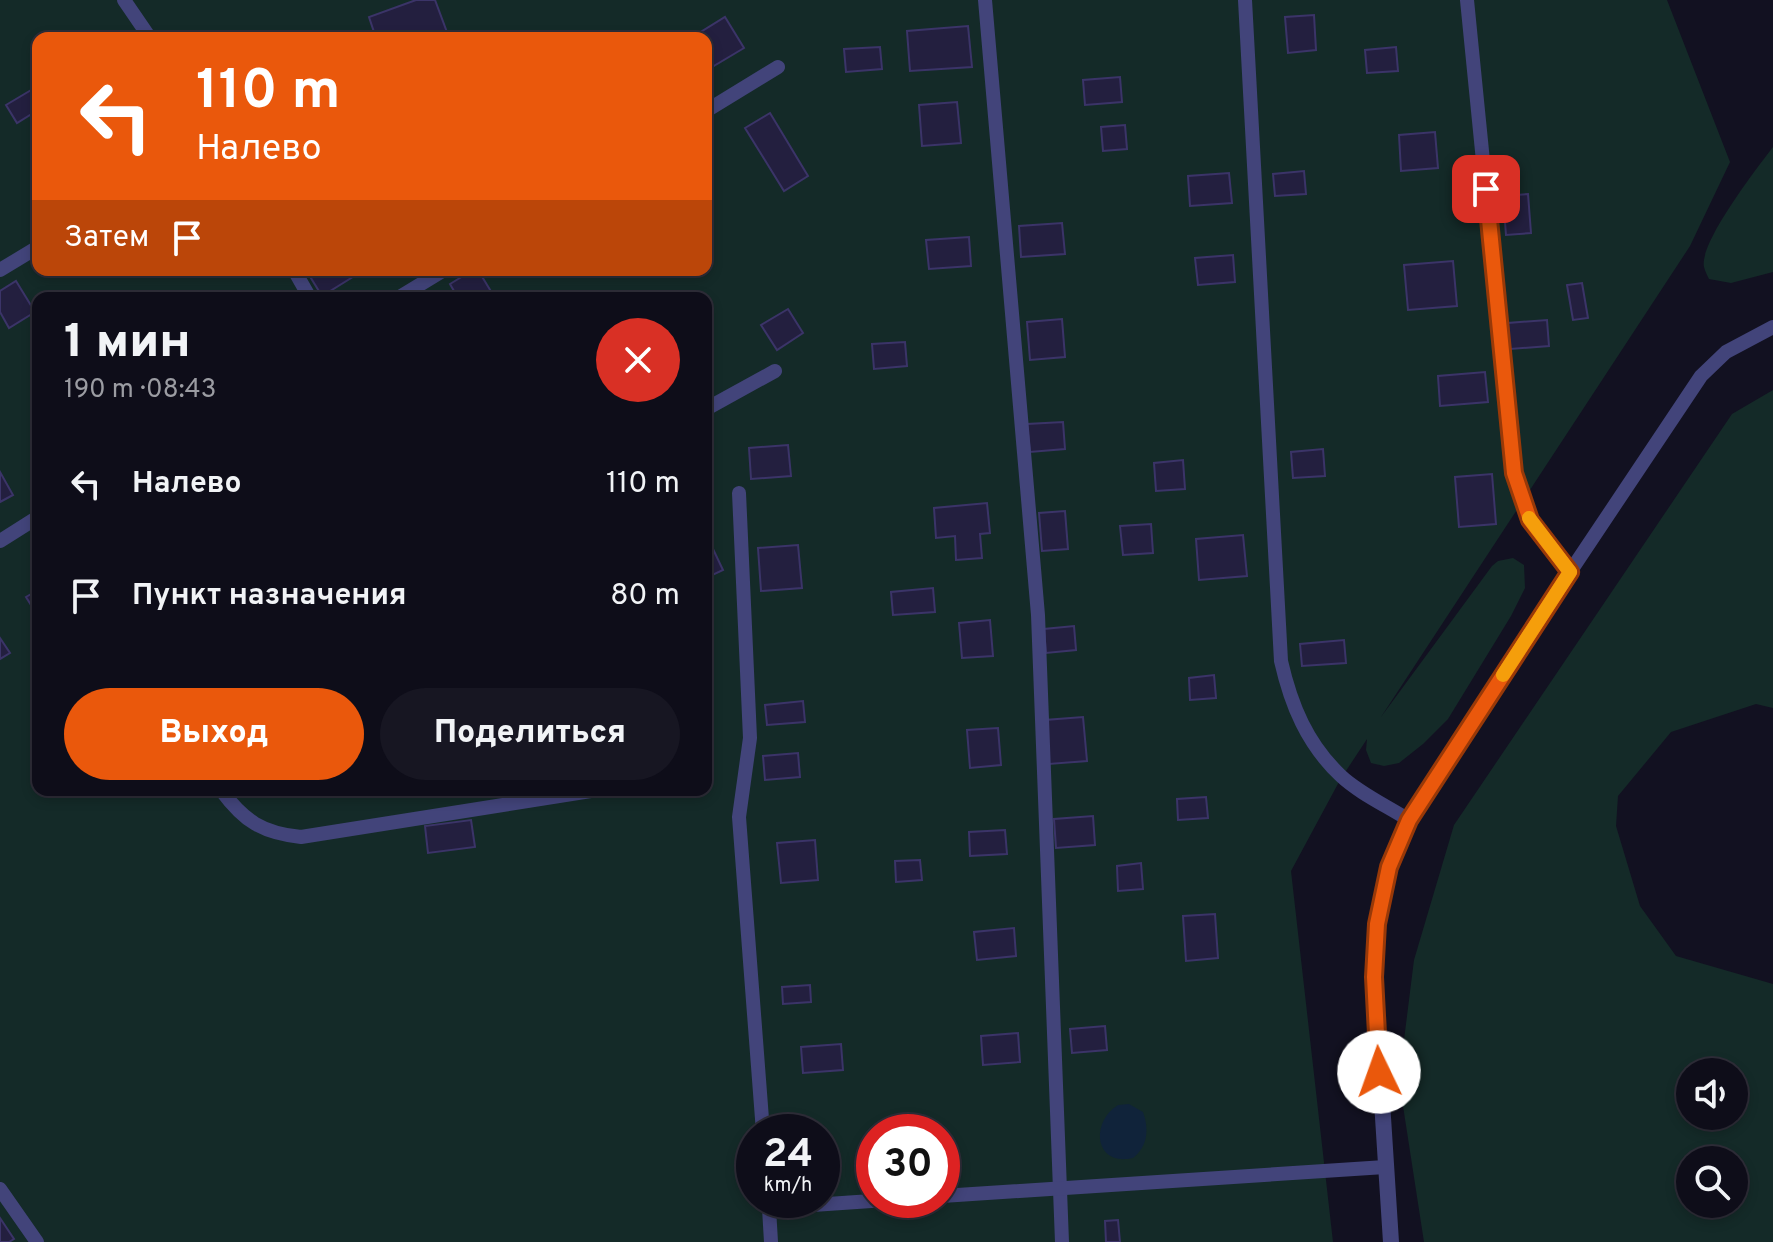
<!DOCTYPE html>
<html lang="ru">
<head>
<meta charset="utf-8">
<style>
  body { margin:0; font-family:Overpass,sans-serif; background:#171622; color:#f1f3f6; height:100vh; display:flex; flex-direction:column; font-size:30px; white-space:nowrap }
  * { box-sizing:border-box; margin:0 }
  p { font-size:26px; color:#9b9ca2 }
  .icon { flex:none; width:44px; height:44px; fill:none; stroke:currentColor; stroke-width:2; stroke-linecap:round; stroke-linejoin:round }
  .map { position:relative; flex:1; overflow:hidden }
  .details { position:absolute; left:32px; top:292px; width:680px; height:504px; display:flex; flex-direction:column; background:#0e0d19; border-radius:16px; box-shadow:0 4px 12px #0003,0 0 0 2px #2e2d38 }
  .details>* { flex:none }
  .banner { position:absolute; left:32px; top:32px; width:680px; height:244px; border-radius:16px; box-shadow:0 4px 12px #0003,0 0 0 2px #2e2d38; background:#ea580c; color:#fff; overflow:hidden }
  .tools { position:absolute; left:1676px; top:1058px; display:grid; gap:16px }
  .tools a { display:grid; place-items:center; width:72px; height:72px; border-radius:50%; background:#0e0d19; box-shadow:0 4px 12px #0003,0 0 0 2px #2e2d38; font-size:40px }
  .speed { position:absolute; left:736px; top:1114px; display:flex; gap:16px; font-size:40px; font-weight:700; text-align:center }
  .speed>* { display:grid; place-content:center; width:104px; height:104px; border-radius:50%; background:#0e0d19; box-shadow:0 4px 12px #0003,0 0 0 2px #2e2d38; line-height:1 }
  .speed small { font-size:20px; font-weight:400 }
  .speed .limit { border:12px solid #d22; background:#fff; color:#111 }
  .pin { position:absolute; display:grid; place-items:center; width:68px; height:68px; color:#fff; margin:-34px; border-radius:16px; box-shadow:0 4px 12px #0006 }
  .me { position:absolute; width:88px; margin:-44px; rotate:357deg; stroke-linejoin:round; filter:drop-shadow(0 0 6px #0008) }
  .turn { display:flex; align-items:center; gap:28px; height:168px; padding:0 32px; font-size:36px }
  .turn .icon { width:104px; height:104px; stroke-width:2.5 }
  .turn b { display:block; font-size:56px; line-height:68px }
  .then { display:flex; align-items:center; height:76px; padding:0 32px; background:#0003; gap:16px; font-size:30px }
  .round { display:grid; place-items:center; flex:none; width:84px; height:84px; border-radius:42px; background:#171622 }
  .overview { display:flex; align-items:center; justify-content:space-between; height:136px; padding:0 32px }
  h1 { font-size:48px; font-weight:800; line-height:60px }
  .action { display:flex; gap:16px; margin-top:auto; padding:16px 32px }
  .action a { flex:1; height:92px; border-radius:48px; background:#ea580c; color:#fff; font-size:32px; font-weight:800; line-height:92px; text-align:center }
  .action a+a { background:#171622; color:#f1f3f6 }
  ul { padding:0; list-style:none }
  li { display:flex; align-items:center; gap:24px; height:112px; padding:0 32px }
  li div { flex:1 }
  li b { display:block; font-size:30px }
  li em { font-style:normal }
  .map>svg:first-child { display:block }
  .green { fill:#142a28; fill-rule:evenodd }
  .water { fill:#10233a }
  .building { fill:#231f3f; stroke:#3b3468; stroke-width:2 }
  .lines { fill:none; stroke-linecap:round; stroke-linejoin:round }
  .service { stroke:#42447a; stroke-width:14 }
  .minor { stroke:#42447a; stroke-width:16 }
  .route-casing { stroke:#983908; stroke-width:20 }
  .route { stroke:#ea580c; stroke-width:14 }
  .slow { stroke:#f59e0b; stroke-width:14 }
</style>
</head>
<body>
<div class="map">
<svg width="1773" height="1242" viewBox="0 0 1773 1242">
  <rect width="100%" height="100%" fill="#121121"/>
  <g class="green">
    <path d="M0 0H1667L1730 162 1690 246 1381 717 1492 566 1498 561 1513 558 1524 565 1525 588 1511 616 1448 719 1423 744 1399 763 1384 766 1371 763 1366 750 1367 739 1340 780 1291 871 1333 1242H0ZM38 38H706V270H38ZM38 298H706V790H38ZM754 1132H822V1200H754ZM874 1132H942V1200H874Z"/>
    <path d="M1773 147V272L1731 283 1709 279C1707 275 1705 271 1704 267 1699 243 1757 168 1773 147Z"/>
    <path d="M1773 390V708L1756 704 1671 732 1618 796 1616 826 1640 906 1676 956 1773 984V1242H1424L1399 1080 1414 960 1454 825 1732 414ZM1690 1072H1734V1116H1690ZM1690 1160H1734V1204H1690Z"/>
  </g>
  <path class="water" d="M1129 1104 1143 1112C1149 1129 1148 1146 1133 1158 1094 1167 1090 1122 1118 1105Z"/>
  <g class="building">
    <path d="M416 0H435L448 35 439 38H376L369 17Z"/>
    <path d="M1314 15 1316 50 1288 53 1285 17Z"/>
    <path d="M725 17 744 48 707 70 706 38H691Z"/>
    <path d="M968 26 972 67 910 71 907 31Z"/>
    <path d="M880 47 882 69 846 72 844 49Z"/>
    <path d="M1396 47 1398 71 1367 73 1365 50Z"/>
    <path d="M1120 77 1122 102 1085 105 1083 80Z"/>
    <path d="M38 86V110L17 123 6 105Z"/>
    <path d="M957 102 961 143 922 146 919 105Z"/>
    <path d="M770 113 808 176 784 191 745 128Z"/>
    <path d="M1125 125 1127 149 1103 151 1101 127Z"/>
    <path d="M1435 132 1438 168 1401 171 1399 135Z"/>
    <path d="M1304 171 1306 194 1275 196 1273 174Z"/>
    <path d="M1229 173 1232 203 1190 206 1188 176Z"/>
    <path d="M1528 194 1531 233 1506 235 1503 196Z"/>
    <path d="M1062 223 1065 254 1021 257 1019 226Z"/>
    <path d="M969 237 971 266 929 269 926 240Z"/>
    <path d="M1233 255 1235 282 1198 285 1195 258Z"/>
    <path d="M1453 261 1457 306 1408 310 1404 265Z"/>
    <path d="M306 270H353L356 275 322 296Z"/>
    <path d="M473 270H478L495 298H458L450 284Z"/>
    <path d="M16 281 35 312 9 328 0 312V291Z"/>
    <path d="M1582 283 1588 318 1573 320 1567 285Z"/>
    <path d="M788 309 803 333 777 350 761 325Z"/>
    <path d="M1062 319 1065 357 1030 360 1027 322Z"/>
    <path d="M1547 320 1549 346 1510 349 1508 323Z"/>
    <path d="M905 342 907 366 874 369 872 344Z"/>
    <path d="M1485 372 1488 402 1440 406 1438 376Z"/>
    <path d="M1063 422 1065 449 1030 452 1027 424Z"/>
    <path d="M788 445 791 476 751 479 749 448Z"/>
    <path d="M1323 449 1325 476 1293 478 1291 452Z"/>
    <path d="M1183 460 1185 489 1156 491 1154 463Z"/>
    <path d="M0 472 13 495 0 502Z"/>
    <path d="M1492 474 1496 524 1459 527 1455 477Z"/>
    <path d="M987 503 990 533 980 534 982 558 956 560 955 536 936 538 934 508Z"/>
    <path d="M1065 511 1068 549 1042 551 1039 513Z"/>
    <path d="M1151 524 1153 553 1123 555 1120 526Z"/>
    <path d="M1243 535 1247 576 1199 580 1196 539Z"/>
    <path d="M798 545 802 588 761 591 758 548Z"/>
    <path d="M713 549 723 570 706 578V552Z"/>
    <path d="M933 588 935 612 893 615 891 592Z"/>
    <path d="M38 590V616L26 597Z"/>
    <path d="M990 620 993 656 962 658 959 623Z"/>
    <path d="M1074 626 1076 650 1046 653 1044 629Z"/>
    <path d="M0 638 10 653 0 659Z"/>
    <path d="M1344 640 1346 663 1302 666 1300 644Z"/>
    <path d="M1214 675 1216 698 1190 700 1189 678Z"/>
    <path d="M803 701 805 722 767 725 765 705Z"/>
    <path d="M1083 717 1087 761 1049 764 1045 720Z"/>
    <path d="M998 728 1001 765 970 768 967 730Z"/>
    <path d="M798 753 800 777 765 780 763 756Z"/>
    <path d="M416 790H458L417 796Z"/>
    <path d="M1206 797 1208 818 1178 820 1177 799Z"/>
    <path d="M1093 816 1095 845 1056 848 1054 819Z"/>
    <path d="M471 820 475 847 428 853 425 826Z"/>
    <path d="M1005 830 1007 854 970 856 969 832Z"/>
    <path d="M815 840 818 880 781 883 777 843Z"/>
    <path d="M920 860 922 880 896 882 895 861Z"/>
    <path d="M1141 863 1143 889 1118 891 1117 866Z"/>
    <path d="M1215 914 1218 958 1186 961 1183 916Z"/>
    <path d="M1014 928 1016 956 977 960 974 932Z"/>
    <path d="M810 985 811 1002 783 1004 782 987Z"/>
    <path d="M1105 1026 1107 1050 1072 1053 1070 1029Z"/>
    <path d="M1018 1033 1020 1062 983 1065 981 1036Z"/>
    <path d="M841 1044 843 1070 803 1073 801 1047Z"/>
    <path d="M0 1218 14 1239 9 1242H0Z"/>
    <path d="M1118 1220 1120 1242H1106L1105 1221Z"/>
  </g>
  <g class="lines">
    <g class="service">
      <path d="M124 0 150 38"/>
      <path d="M985 0 1038 615 1062 1242"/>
      <path d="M1245 0 1281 661C1291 705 1307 744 1341 776 1359 793 1387 806 1409 820"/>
      <path d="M1467 0 1514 473 1530 520 1570 572 1701 376 1726 352 1773 327"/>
      <path d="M706 111 778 67"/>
      <path d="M0 270 38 247"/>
      <path d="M294 270 310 298"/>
      <path d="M398 298 444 270"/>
      <path d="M706 409 775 371"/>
      <path d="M739 493 750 738 739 817 763 1132"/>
      <path d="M0 541 38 517"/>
      <path d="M221 790C244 821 262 833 301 837L597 790"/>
      <path d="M0 1189 37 1242"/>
      <path d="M942 1196 1385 1167"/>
      <path d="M771 1242 769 1208 886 1200"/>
    </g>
    <path class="minor" d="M1391 1242 1374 977 1377 924 1389 867 1409 820 1570 572"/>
  </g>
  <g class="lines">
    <g class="route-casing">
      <path id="route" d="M1379 1072 1374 977 1377 924 1389 867 1409 820 1570 572 1530 520 1514 473 1486 189"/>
    </g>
    <use href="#route" class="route"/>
    <path class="slow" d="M1503 675 1570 572 1529 518"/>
  </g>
</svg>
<div class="tools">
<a><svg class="icon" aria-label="sound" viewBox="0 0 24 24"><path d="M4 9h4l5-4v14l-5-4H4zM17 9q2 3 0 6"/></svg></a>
<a><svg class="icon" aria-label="search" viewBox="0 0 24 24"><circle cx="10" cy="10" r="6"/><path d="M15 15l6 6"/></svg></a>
</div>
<div class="speed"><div>24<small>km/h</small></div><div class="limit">30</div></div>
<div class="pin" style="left:1486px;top:189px;background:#d93025"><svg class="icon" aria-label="arrive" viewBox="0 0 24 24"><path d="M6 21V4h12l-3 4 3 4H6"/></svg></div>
<svg class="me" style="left:1379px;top:1072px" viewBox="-20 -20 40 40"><circle r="19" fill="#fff"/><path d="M0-13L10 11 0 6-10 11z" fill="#ea580c"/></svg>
<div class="banner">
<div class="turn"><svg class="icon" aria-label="left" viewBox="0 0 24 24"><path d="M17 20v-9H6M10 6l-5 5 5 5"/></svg><div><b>110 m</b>Налево</div></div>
<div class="then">Затем<svg class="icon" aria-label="arrive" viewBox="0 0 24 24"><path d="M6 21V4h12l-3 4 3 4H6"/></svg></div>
</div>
<section class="details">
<div class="overview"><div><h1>1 мин</h1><p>190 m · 08:43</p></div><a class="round" style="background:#d93025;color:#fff"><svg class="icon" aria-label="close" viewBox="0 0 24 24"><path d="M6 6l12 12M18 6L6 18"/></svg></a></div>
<ul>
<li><svg class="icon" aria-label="left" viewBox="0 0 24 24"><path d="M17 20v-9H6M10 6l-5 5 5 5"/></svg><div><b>Налево</b></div><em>110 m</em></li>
<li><svg class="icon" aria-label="arrive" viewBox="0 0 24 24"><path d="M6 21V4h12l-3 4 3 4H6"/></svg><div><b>Пункт назначения</b></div><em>80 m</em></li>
</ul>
<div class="action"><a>Выход</a><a>Поделиться</a></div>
</section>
</div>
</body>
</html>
